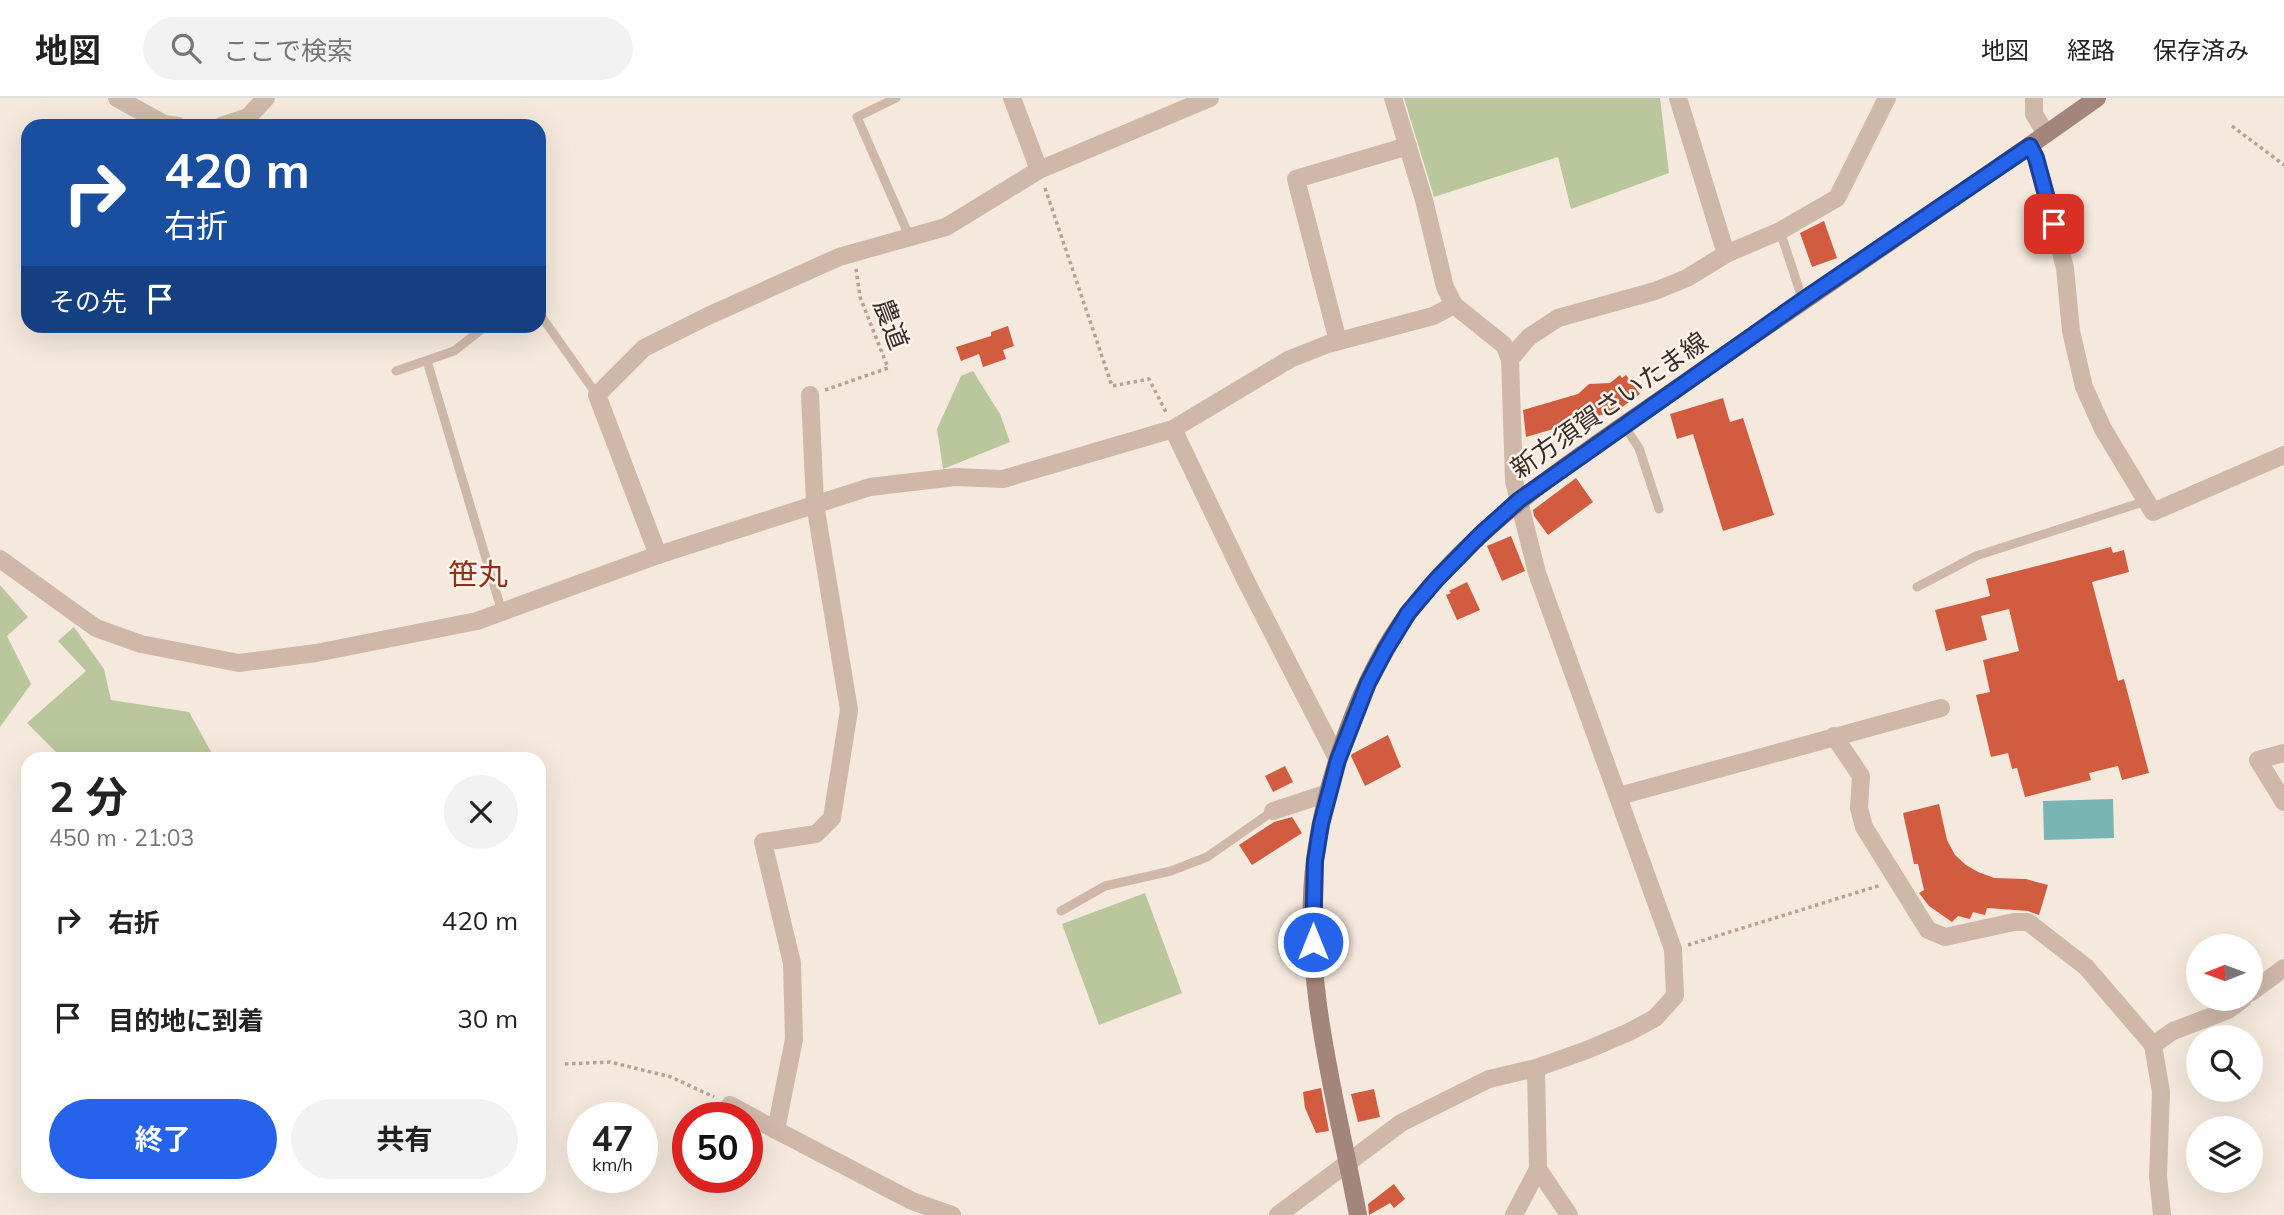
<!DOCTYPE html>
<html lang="ja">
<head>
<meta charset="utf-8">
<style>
  body { margin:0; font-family:Mulish,"Noto Sans JP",sans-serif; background:#f2f2f2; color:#222; height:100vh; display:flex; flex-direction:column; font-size:26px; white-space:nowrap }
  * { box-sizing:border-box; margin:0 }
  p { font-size:23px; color:#767676 }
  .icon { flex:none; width:38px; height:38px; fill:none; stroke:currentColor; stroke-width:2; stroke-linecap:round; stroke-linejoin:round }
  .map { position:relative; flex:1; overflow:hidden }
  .panel { position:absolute; left:21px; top:654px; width:525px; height:441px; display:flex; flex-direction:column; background:#fff; border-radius:21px; box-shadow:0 7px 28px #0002 }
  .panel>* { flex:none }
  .top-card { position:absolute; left:21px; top:21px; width:525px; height:214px; border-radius:21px; box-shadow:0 7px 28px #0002; background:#1a4fa0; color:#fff; overflow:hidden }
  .needle { width:46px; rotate:269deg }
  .controls { position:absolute; left:2186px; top:836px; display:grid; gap:14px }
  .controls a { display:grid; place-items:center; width:77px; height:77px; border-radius:50%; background:#fff; box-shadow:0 7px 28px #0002; font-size:35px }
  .speed { position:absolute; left:567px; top:1004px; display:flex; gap:14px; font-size:35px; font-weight:700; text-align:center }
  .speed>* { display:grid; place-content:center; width:91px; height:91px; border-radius:50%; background:#fff; box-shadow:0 7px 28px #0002; line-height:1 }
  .speed small { font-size:18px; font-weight:400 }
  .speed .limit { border:10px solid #d22; background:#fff; color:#111 }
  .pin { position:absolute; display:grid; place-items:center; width:60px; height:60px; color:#fff; margin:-30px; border-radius:14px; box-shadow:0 4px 10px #0006 }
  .me { position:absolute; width:77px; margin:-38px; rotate:0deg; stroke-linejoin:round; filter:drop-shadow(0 0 5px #0008) }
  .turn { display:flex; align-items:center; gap:24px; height:147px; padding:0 28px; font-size:32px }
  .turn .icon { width:91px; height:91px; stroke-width:2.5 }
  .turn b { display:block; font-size:49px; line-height:60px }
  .then { display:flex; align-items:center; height:66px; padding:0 28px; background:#0003; gap:14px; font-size:26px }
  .round { display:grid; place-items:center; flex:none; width:74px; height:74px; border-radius:37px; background:#f2f2f2 }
  .head { display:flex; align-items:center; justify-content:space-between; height:119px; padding:0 28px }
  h1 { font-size:42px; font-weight:700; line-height:52px }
  .primary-button { display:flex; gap:14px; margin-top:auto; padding:14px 28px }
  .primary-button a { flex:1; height:80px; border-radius:42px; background:#2563eb; color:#fff; font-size:28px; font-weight:700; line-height:80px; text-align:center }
  .primary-button a+a { background:#f2f2f2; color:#222 }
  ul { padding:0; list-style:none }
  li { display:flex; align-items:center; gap:21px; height:98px; padding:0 28px }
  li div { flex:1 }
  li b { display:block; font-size:26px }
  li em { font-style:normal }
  header { display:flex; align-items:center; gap:42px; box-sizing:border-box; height:98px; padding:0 35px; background:#fff; border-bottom:2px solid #e0e0e0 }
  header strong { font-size:33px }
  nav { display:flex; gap:38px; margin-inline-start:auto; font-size:24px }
  .search { width:490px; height:63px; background:#f2f2f2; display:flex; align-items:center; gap:18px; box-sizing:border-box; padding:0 24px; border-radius:38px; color:#767676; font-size:26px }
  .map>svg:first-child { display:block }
  .green { fill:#bac69b }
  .water { fill:#79b5b5 }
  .building { fill:#d15c3f }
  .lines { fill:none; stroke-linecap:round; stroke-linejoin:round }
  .path { stroke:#bba192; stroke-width:3.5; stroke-dasharray:3.5 3.5; stroke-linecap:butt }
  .lane { stroke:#cfb8a8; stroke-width:9 }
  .street { stroke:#cfb8a8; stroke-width:18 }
  .secondary { stroke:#a38679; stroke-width:18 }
  .route-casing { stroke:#184099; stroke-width:18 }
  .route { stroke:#2563eb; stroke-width:12 }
  .labels { text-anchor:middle; stroke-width:5; stroke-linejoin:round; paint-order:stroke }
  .street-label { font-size:26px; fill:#3b2d29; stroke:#fcf3eb }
  .quarter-label { font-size:30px; fill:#923019; stroke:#fcf3eb }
</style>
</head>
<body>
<header>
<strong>地図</strong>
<div class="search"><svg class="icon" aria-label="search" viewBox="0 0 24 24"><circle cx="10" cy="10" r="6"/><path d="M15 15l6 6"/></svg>ここで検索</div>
<nav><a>地図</a><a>経路</a><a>保存済み</a></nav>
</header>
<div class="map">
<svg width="2284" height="1117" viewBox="0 0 2284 1117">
  <rect width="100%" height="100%" fill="#f5e9dd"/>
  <g class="green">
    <path d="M1404 0H1660L1669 75 1571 111 1558 59 1434 99Z"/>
    <path d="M973 273 1000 316 1010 344 943 371 937 331 961 278Z"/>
    <path d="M0 487 28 519 7 538 31 586 0 629Z"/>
    <path d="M74 529 104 571 111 602 189 614 215 661H63L27 625 86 573 58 543Z"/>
    <path d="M1145 795 1182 895 1099 927 1062 826Z"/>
  </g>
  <path class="water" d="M2113 701 2114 740 2044 742 2043 703Z"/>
  <g class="building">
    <path d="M1824 123 1837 160 1812 169 1800 135Z"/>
    <path d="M1008 228 1014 248 1003 252 1006 261 983 269 979 256 961 263 956 249 991 238V234Z"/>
    <path d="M1620 277 1622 280 1626 277 1640 296 1618 312 1526 339 1523 312 1578 296 1589 286 1610 285Z"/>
    <path d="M1723 300 1730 324 1743 320 1774 417 1723 433 1693 336 1677 341 1670 316Z"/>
    <path d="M1576 380 1593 404 1548 437 1534 418 1533 412Z"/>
    <path d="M1511 438 1525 473 1502 483 1487 448Z"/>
    <path d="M2111 449 2113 455 2124 452 2129 474 2092 484 2118 583 2124 581 2149 675 2122 682 2118 668 2089 675 2091 682 2025 699 2017 670 2012 671 2008 655 1991 659 1976 597 1990 594 1983 562 2019 553 2009 511 1981 518 1987 542 1946 553 1935 512 1990 498 1986 481Z"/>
    <path d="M1467 484 1480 512 1457 522 1446 497 1451 495 1449 493Z"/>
    <path d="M1388 637 1401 669 1365 688 1351 658 1352 656Z"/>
    <path d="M1285 668 1293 684 1273 694 1265 678Z"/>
    <path d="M1939 706 1947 742 1955 757 1966 767 1978 774 1994 780 2026 781 2048 787 2039 817 2028 813 1987 810 1985 817 1973 814 1970 821 1958 818 1952 824 1929 808 1919 795 1924 792 1918 766H1914L1903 715Z"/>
    <path d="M1292 719 1302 735 1252 767 1239 747 1274 724Z"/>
    <path d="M1321 990 1329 1033 1316 1035 1305 1010 1303 994Z"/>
    <path d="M1374 991 1380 1019 1358 1024 1351 996Z"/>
    <path d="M1394 1086 1405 1101 1394 1110 1390 1105 1369 1117 1368 1106Z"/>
  </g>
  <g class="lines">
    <g class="path">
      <path d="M2232 28 2284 67"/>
      <path d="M1045 90 1112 288 1149 281 1167 316"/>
      <path d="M825 292 888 270 860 199 856 171"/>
      <path d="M1688 847 1881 787"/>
      <path d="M565 966 610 964 671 979 714 999"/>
    </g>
    <g class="lane">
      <path d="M896 0 857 19 910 140"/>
      <path d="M1780 133 1803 203"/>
      <path d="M539 215 597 297"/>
      <path d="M427 263 502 514"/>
      <path d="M396 273 454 253 486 228"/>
      <path d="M1624 328 1639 350 1659 411"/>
      <path d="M1917 489 1976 458 2146 403"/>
      <path d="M1061 813 1105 788 1171 773 1207 759 1273 713"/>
    </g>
    <g class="street">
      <path d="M117 0 164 26 178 28"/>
      <path d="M1012 0 1039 72"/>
      <path d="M1678 0 1726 156"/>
      <path d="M2034 0V16L2046 36"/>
      <path d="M221 28 248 19 266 0"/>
      <path d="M2030 48 2036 60 2065 170 2071 233 2084 289 2103 331 2153 414 2284 357"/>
      <path d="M1338 243 1296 81 1408 48"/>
      <path d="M1510 261 1529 239 1558 220 1655 193 1687 180 1726 156 1780 133 1837 100 1887 0"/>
      <path d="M810 297 815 406 849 612 832 720 816 736 763 744 792 865 794 941 776 1032 912 1103 952 1117"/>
      <path d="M1173 331 1246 483 1338 662"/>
      <path d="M658 457 597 297 644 250 708 218 839 159 946 129 1039 72 1210 0"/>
      <path d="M0 461 96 530 141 546 239 565 316 555 477 523 658 457 870 389 955 379 1003 381 1173 331 1290 261 1328 246 1433 218 1454 207"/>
      <path d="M1834 638 1861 678 1859 710 1864 729 1928 832 1945 839 2014 824H2028L2086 869 2153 947 2161 994 2158 1078 2162 1117"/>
      <path d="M2284 655 2258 662 2284 704"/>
      <path d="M1619 698 1941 610"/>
      <path d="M1273 713 1328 695"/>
      <path d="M2250 895 2284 870"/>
      <path d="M2153 947 2173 933 2228 912 2243 901"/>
      <path d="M730 1007 776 1032"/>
      <path d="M1538 1071 1569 1117"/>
      <path d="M1278 1117 1401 1025 1489 981 1536 970 1587 952 1629 934 1655 920 1675 898 1673 851 1537 475 1514 383 1510 261 1504 247 1454 207 1445 189 1424 102 1393 0"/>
      <path d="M1514 1117 1538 1071 1536 970"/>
    </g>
    <path class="secondary" d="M1358 1117C1337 1005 1300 876 1315 762 1325 682 1361 577 1410 513 1484 417 1587 353 1685 285 1822 189 1961 97 2097 0"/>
  </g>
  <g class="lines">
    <g class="route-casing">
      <path id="route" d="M1313 844 1315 763 1321 726 1338 662 1368 585 1386 551 1408 515 1436 482 1480 437 1519 402 1803 202 2030 48 2036 60 2054 126"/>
    </g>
    <use href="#route" class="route"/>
  </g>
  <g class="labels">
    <g class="street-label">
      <text transform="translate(891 226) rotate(69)" y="9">農道</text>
      <text transform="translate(1609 307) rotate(-35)" y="9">新方須賀さいたま線</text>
    </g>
    <g class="quarter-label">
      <text x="478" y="487">笹丸</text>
    </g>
  </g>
</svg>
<div class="controls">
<a><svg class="needle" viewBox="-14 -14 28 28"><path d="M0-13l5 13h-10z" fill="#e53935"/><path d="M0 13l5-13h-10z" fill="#767676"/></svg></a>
<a><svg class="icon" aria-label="search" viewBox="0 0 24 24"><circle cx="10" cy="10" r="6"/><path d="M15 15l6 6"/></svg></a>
<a><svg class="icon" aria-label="layers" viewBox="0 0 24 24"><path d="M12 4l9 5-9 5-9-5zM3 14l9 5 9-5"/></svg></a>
</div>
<div class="speed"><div>47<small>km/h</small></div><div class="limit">50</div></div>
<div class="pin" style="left:2054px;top:126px;background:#d93025"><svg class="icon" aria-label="arrive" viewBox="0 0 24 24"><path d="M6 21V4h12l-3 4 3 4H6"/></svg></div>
<svg class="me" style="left:1313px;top:844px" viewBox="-20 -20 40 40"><circle r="17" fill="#2563eb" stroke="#fff" stroke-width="3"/><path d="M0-11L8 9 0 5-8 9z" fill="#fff"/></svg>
<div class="top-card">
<div class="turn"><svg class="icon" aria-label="right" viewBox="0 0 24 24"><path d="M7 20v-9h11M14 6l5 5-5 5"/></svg><div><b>420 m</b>右折</div></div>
<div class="then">その先<svg class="icon" aria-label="arrive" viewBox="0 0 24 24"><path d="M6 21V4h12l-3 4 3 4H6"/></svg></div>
</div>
<section class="panel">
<div class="head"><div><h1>2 分</h1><p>450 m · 21:03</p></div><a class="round"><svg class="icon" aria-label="close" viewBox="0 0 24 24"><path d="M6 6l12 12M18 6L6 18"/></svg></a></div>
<ul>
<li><svg class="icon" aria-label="right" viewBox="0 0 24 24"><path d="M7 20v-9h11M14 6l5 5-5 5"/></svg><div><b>右折</b></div><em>420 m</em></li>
<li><svg class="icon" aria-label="arrive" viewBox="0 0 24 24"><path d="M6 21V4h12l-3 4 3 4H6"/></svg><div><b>目的地に到着</b></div><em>30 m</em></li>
</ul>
<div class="primary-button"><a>終了</a><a>共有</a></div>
</section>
</div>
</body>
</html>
